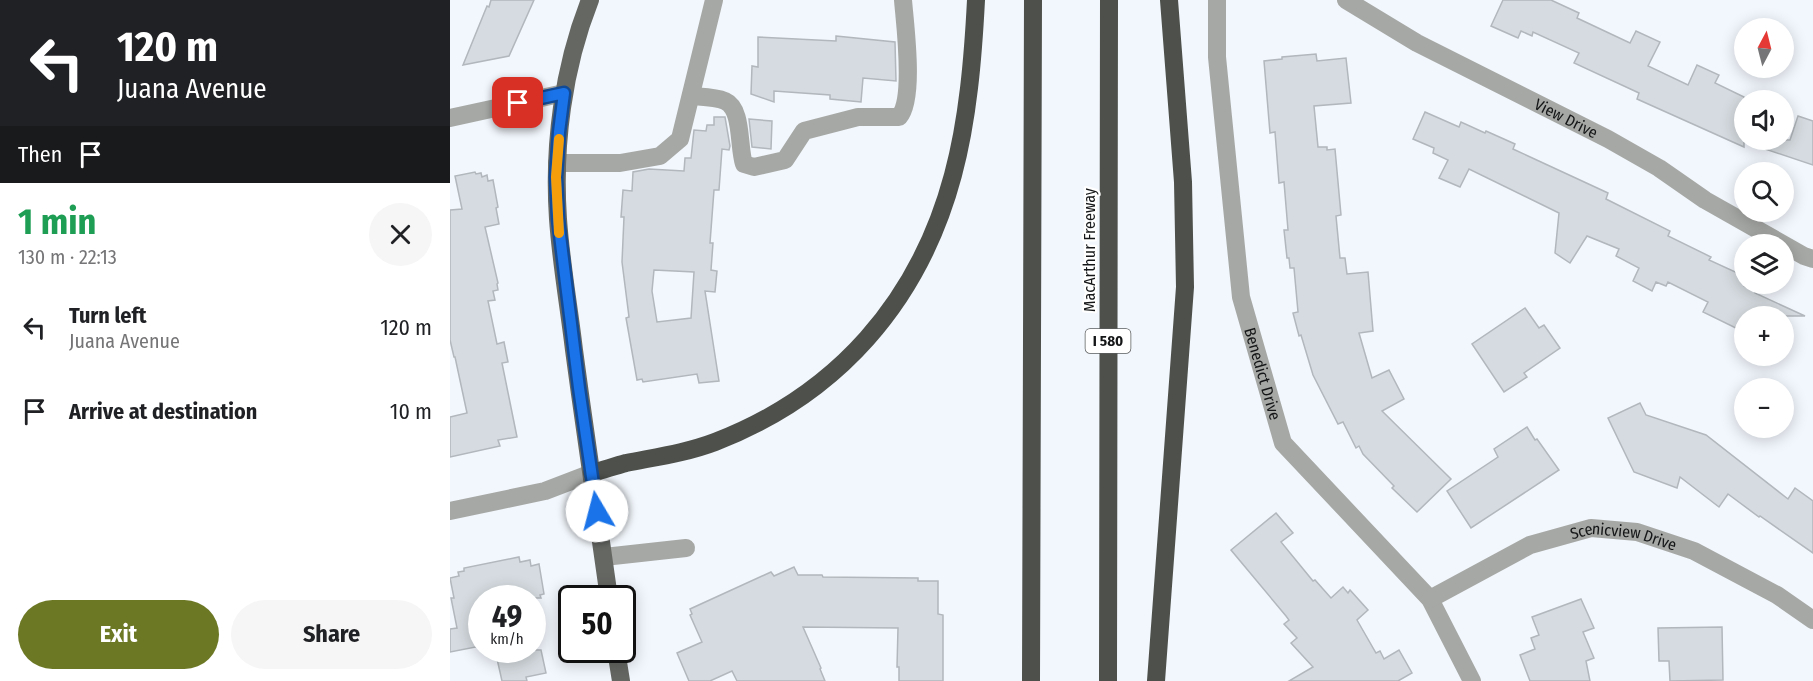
<!DOCTYPE html>
<html lang="en">
<head>
<meta charset="utf-8">
<style>
  body { margin:0; font-family:"Fira Sans Condensed",sans-serif; background:#f6f6f6; color:#202124; height:100vh; display:flex; flex-direction:column; font-size:22px; white-space:nowrap }
  * { box-sizing:border-box; margin:0 }
  p { font-size:20px; color:#757577 }
  .icon { flex:none; width:33px; height:33px; fill:none; stroke:currentColor; stroke-width:2; stroke-linecap:round; stroke-linejoin:round }
  .map { position:relative; flex:1; overflow:hidden }
  .side { display:flex; flex-direction:column; background:#fff; width:450px }
  .side>* { flex:none }
  .banner { background:#202124; color:#fff; overflow:hidden }
  .needle { width:39px; rotate:7deg }
  .fabs { position:absolute; left:1284px; top:18px; display:grid; gap:12px }
  .fabs a { display:grid; place-items:center; width:60px; height:60px; border-radius:50%; background:#fff; box-shadow:0 3px 15px #0003; font-size:30px }
  .speed { position:absolute; left:18px; top:585px; display:flex; gap:12px; font-size:30px; font-weight:700; text-align:center }
  .speed>* { display:grid; place-content:center; width:78px; height:78px; border-radius:50%; background:#fff; box-shadow:0 3px 15px #0003; line-height:1 }
  .speed small { font-size:15px; font-weight:400 }
  .speed .limit { border:3px solid #111; border-radius:9px; background:#fff; color:#111 }
  .pin { position:absolute; display:grid; place-items:center; width:51px; height:51px; color:#fff; margin:-26px; border-radius:12px; box-shadow:0 3px 9px #0006 }
  .me { position:absolute; width:66px; margin:-33px; rotate:352deg; stroke-linejoin:round; filter:drop-shadow(0 0 4px #0008) }
  .turn { display:flex; align-items:center; gap:21px; height:126px; padding:0 18px; font-size:27px }
  .turn .icon { width:78px; height:78px; stroke-width:2.5 }
  .turn b { display:block; font-size:42px; line-height:51px }
  .then { display:flex; align-items:center; height:57px; padding:0 18px; background:#0003; gap:12px; font-size:22px }
  .round { display:grid; place-items:center; flex:none; width:63px; height:63px; border-radius:32px; background:#f6f6f6 }
  .headline { display:flex; align-items:center; justify-content:space-between; height:102px; padding:0 18px }
  h1 { font-size:36px; font-weight:700; line-height:45px; color:#1e9e55 }
  .action { display:flex; gap:12px; margin-top:auto; padding:12px 18px }
  .action a { flex:1; height:69px; border-radius:36px; background:#6d7824; color:#fff; font-size:24px; font-weight:700; line-height:69px; text-align:center }
  .action a+a { background:#f6f6f6; color:#202124 }
  ul { padding:0; list-style:none }
  li { display:flex; align-items:center; gap:18px; height:84px; padding:0 18px }
  li div { flex:1 }
  li b { display:block; font-size:22px }
  li em { font-style:normal }
  main { display:flex; flex:1; min-height:0 }
  .map>svg:first-child { display:block }
  .building { fill:#d5dbe0; stroke:#b1b7bc; stroke-width:1.5; fill-rule:evenodd }
  .lines { fill:none; stroke-linecap:round; stroke-linejoin:round }
  .minor { stroke:#a6a8a5; stroke-width:18 }
  .major { stroke:#656763; stroke-width:18 }
  .highway { stroke:#4e514b; stroke-width:18 }
  .route-casing { stroke:#114b97; stroke-width:15 }
  .route { stroke:#1a73e8; stroke-width:10 }
  .slow { stroke:#f59e0b; stroke-width:10 }
  .labels { text-anchor:middle; stroke-width:4.5; stroke-linejoin:round; paint-order:stroke }
  .shield { fill:#fff; stroke:#5a5c5d; stroke-width:1.5 }
  .shield-label { font-size:15px; font-weight:bold; fill:#141617 }
  .street-label { font-size:16px; fill:#141617; stroke:#fff }
</style>
</head>
<body>
<main>
<section class="side">
<div class="banner">
<div class="turn"><svg class="icon" aria-label="left" viewBox="0 0 24 24"><path d="M17 20v-9H6M10 6l-5 5 5 5"/></svg><div><b>120 m</b>Juana Avenue</div></div>
<div class="then">Then<svg class="icon" aria-label="arrive" viewBox="0 0 24 24"><path d="M6 21V4h12l-3 4 3 4H6"/></svg></div>
</div>
<div class="headline"><div><h1>1 min</h1><p>130 m · 22:13</p></div><a class="round"><svg class="icon" aria-label="close" viewBox="0 0 24 24"><path d="M6 6l12 12M18 6L6 18"/></svg></a></div>
<ul>
<li><svg class="icon" aria-label="left" viewBox="0 0 24 24"><path d="M17 20v-9H6M10 6l-5 5 5 5"/></svg><div><b>Turn left</b><p>Juana Avenue</p></div><em>120 m</em></li>
<li><svg class="icon" aria-label="arrive" viewBox="0 0 24 24"><path d="M6 21V4h12l-3 4 3 4H6"/></svg><div><b>Arrive at destination</b></div><em>10 m</em></li>
</ul>
<div class="action"><a>Exit</a><a>Share</a></div>
</section>
<div class="map">
<svg width="1363" height="681" viewBox="0 0 1363 681">
  <rect width="100%" height="100%" fill="#f2f7fd"/>
  <g class="building">
    <path d="M41 0H84L59 56 13 65 37 6 39 7Z"/>
    <path d="M1053 0H1101L1129 13 1127 18 1180 43 1186 31 1210 42 1198 66 1238 85 1247 65 1269 75 1265 83 1294 97V147L1187 99 1189 93 1124 63 1129 53 1083 32 1082 36 1071 31 1068 38 1041 26Z"/>
    <path d="M386 36 445 42 446 81 413 78 411 102 380 99V95L324 91V102L301 94 302 66 308 67V37L386 41Z"/>
    <path d="M866 54 867 61 896 58 901 103 864 106 868 147H877V150L885 149 891 215 886 216 890 258H895L897 274 918 272 923 331 909 333 922 378 939 370 954 399 932 411 1001 479 967 512 942 488 944 486 913 454 909 446 906 448 893 422 888 424 863 375 851 335 849 336 843 313 848 312 844 268H840L839 258H837L834 230H838L834 182 829 183 825 132 820 133 814 61 832 59V57Z"/>
    <path d="M975 112 1009 127 1011 122 1035 133 1036 131 1065 144 1063 149 1158 193 1156 199 1220 231 1218 236 1261 257 1259 260 1294 276V286L1305 291V293L1355 316H1294V332L1253 312 1258 302 1218 282 1216 286 1206 282 1202 291 1183 281 1189 268 1166 256 1169 249 1137 236 1120 263 1105 253 1109 213 1019 169 1010 187 989 178 998 160 983 153 984 148 963 139Z"/>
    <path d="M1348 116 1363 121V165L1297 143V140H1340Z"/>
    <path d="M264 117H275L280 146 279 150 272 149 269 190H264L260 243H263L261 270 267 271 265 292 255 291 269 381 249 383 247 374 193 382 192 379 187 380 176 318 179 317 172 262 174 217H171L173 190 182 191 183 172 199 169 234 171 235 158H241L244 130 256 131 257 125H264ZM204 270 244 272 241 318 207 322 202 291Z"/>
    <path d="M299 119 322 121 321 149 302 147Z"/>
    <path d="M25 172 26 174 31 173 32 177 37 175 38 181 43 180 48 207 46 208 49 224 35 227 48 283 47 284 48 290 43 291 45 300 38 301 47 344 54 342 58 362 52 363 67 437 48 440 50 446 0 457V417L17 413 5 357H4L0 340V210L12 209 5 176Z"/>
    <path d="M1075 308 1089 328 1094 325 1110 348 1074 373 1077 377 1054 392 1022 344Z"/>
    <path d="M1190 403 1196 415 1256 435 1338 499 1345 488 1363 501V553L1310 516 1309 517 1278 494 1269 507 1230 477 1227 488 1184 472 1158 418Z"/>
    <path d="M1077 427 1085 440 1087 439 1109 470 1021 528 997 491 1048 457 1044 449Z"/>
    <path d="M826 513 843 533 831 542 863 581 865 580 881 598 893 587 898 593 900 590 918 610 907 620 926 653 930 651 934 659 949 650 962 673 948 681H839L863 667 841 643 847 638 834 624 839 620 836 616 781 550Z"/>
    <path d="M69 557 70 562 80 560 81 566 89 564 94 594 90 595 91 598H32V607L24 608 31 646 0 652V629L7 628 1 598H4L0 578 9 576 8 572 14 571V568Z"/>
    <path d="M344 567 348 575H372L373 577 468 578V581H488V614L493 615V681H449V667H447L448 628 353 627 371 668 370 669 375 681H287L282 671 260 681H239L227 653 252 642 240 615 242 614 240 609 321 572 324 576Z"/>
    <path d="M1131 599 1144 628 1133 632 1144 658 1136 661 1140 681H1080L1070 655 1085 649 1081 638 1089 635 1082 617Z"/>
    <path d="M1272 627 1273 680 1220 681 1219 661H1209L1208 628Z"/>
    <path d="M45 650H91L96 673 76 677 77 681H52Z"/>
  </g>
  <g class="lines">
    <g class="minor">
      <path id="s1" d="M767 0V57L791 297 833 443 980 599 1022 681"/>
      <path id="s2" d="M896 0 967 43 1158 139 1209 168 1255 200 1354 256 1363 259"/>
      <path d="M241 96C251 97 265 97 275 101 293 109 288 146 294 164L304 167 335 160 354 131 408 117H449C465 99 455 25 453 0"/>
      <path d="M0 118 114 93"/>
      <path d="M107 163H170L210 156 230 139 264 0"/>
      <path d="M0 511 95 491 142 473"/>
      <path d="M154 557 236 548"/>
      <path id="s3" d="M980 599 1080 545 1141 528 1187 532 1244 551 1327 595 1363 620"/>
    </g>
    <g class="major">
      <path d="M140 0C113 68 103 146 108 219 111 263 119 307 124 350 135 433 148 516 159 598"/>
      <path d="M166 650 171 681"/>
    </g>
    <g class="highway">
      <path d="M142 473C153 470 165 466 176 463 206 457 236 453 265 442 387 395 469 302 503 175 518 119 523 58 526 0"/>
      <path d="M581 681 583 0"/>
      <path d="M658 681 659 0"/>
      <path d="M706 681 735 287 733 182 719 0"/>
    </g>
  </g>
  <g class="lines">
    <g class="route-casing">
      <path id="route" d="M68 103 114 93 109 132 106 177 108 219 129 388 147 511"/>
    </g>
    <use href="#route" class="route"/>
    <path class="slow" d="M109 139 106 177 109 233"/>
  </g>
  <g class="labels">
    <rect class="shield" x="635.5" y="329" width="45" height="24" rx="4.5"/>
    <g class="shield-label">
      <text x="658" y="346">I 580</text>
    </g>
    <g class="street-label">
      <text dy="6" stroke="none"><textPath href="#s2" startOffset="250">View Drive</textPath></text>
      <text transform="translate(639 250) rotate(-90)" y="6">MacArthur Freeway</text>
      <text dy="6" stroke="none"><textPath href="#s1" startOffset="378">Benedict Drive</textPath></text>
      <text dy="6" stroke="none"><textPath href="#s3" startOffset="210">Scenicview Drive</textPath></text>
    </g>
  </g>
</svg>
<div class="fabs">
<a><svg class="needle" viewBox="-14 -14 28 28"><path d="M0-13l5 13h-10z" fill="#e53935"/><path d="M0 13l5-13h-10z" fill="#757577"/></svg></a>
<a><svg class="icon" aria-label="sound" viewBox="0 0 24 24"><path d="M4 9h4l5-4v14l-5-4H4zM17 9q2 3 0 6"/></svg></a>
<a><svg class="icon" aria-label="search" viewBox="0 0 24 24"><circle cx="10" cy="10" r="6"/><path d="M15 15l6 6"/></svg></a>
<a><svg class="icon" aria-label="layers" viewBox="0 0 24 24"><path d="M12 4l9 5-9 5-9-5zM3 14l9 5 9-5"/></svg></a>
<a>+</a>
<a>−</a>
</div>
<div class="speed"><div>49<small>km/h</small></div><div class="limit">50</div></div>
<div class="pin" style="left:68px;top:103px;background:#d93025"><svg class="icon" aria-label="arrive" viewBox="0 0 24 24"><path d="M6 21V4h12l-3 4 3 4H6"/></svg></div>
<svg class="me" style="left:147px;top:511px" viewBox="-20 -20 40 40"><circle r="19" fill="#fff"/><path d="M0-13L10 11 0 6-10 11z" fill="#1a73e8"/></svg>
</div>
</main>
</body>
</html>
